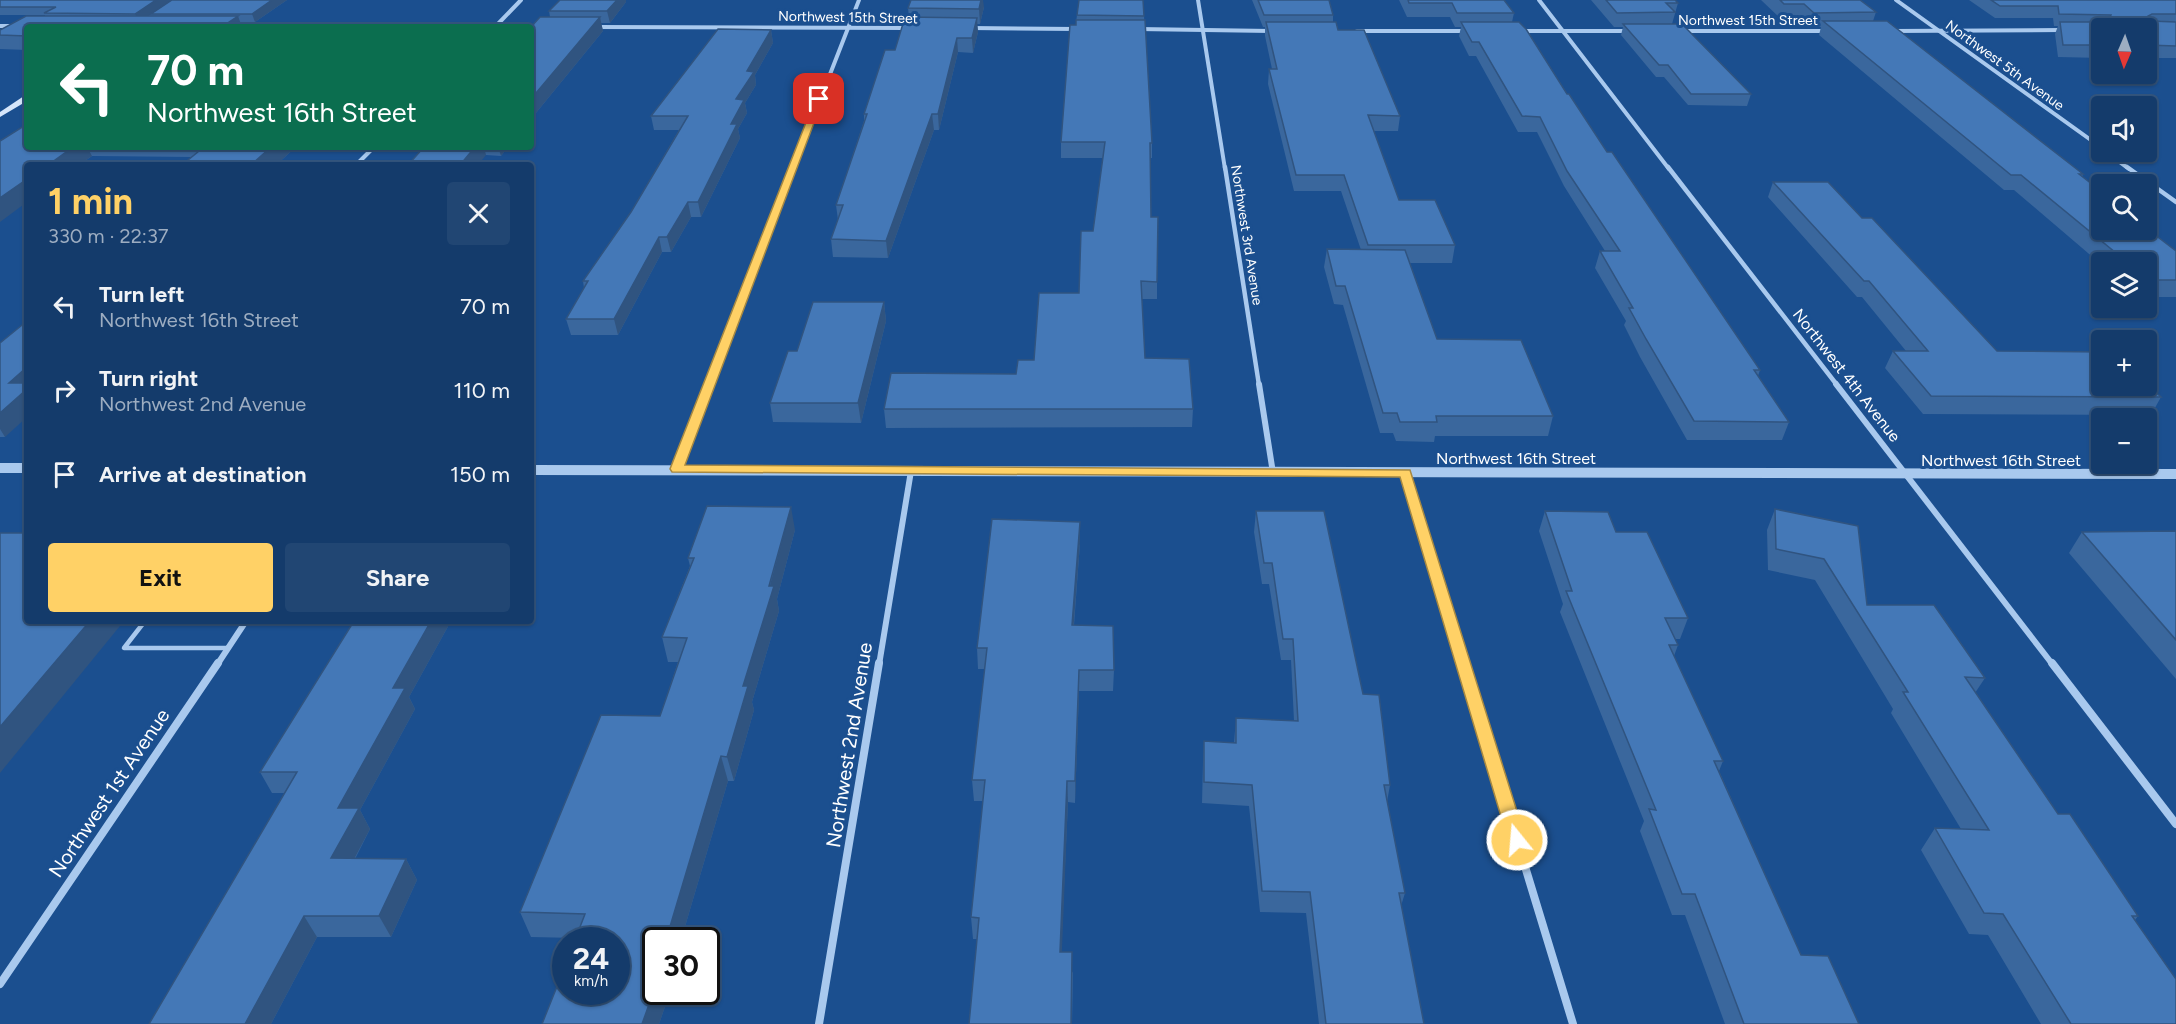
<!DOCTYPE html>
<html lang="en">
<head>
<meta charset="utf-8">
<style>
  body { margin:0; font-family:Figtree,sans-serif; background:#214673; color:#f1f3f6; height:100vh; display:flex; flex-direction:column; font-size:22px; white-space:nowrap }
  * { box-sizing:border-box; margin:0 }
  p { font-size:20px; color:#9dadc1 }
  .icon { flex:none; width:33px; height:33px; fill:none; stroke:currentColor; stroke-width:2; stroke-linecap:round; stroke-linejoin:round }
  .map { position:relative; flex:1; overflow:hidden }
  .panel { position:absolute; left:24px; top:162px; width:510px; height:462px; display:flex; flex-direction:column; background:#143b6b; border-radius:6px; box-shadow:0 2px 4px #0004,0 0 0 2px #33557e }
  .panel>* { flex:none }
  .banner { position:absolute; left:24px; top:24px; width:510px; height:126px; border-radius:6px; box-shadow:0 2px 4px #0004,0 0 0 2px #33557e; background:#0b6e4f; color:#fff; overflow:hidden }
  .needle { width:39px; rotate:182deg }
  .fabs { position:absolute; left:2091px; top:18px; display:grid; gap:12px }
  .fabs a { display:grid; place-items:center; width:66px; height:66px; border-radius:6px; background:#143b6b; box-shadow:0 2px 4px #0004,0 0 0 2px #33557e; font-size:30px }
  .speed { position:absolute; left:552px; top:927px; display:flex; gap:12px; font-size:30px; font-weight:700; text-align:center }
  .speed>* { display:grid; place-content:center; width:78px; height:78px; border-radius:50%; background:#143b6b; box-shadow:0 2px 4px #0004,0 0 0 2px #33557e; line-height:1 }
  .speed small { font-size:15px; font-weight:400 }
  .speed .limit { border:3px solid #111; border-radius:9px; background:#fff; color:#111 }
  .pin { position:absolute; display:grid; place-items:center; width:51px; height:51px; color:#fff; margin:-26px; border-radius:12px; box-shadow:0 3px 9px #0006 }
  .me { position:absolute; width:66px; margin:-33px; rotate:343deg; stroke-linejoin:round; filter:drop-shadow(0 0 4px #0008) }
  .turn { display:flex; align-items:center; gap:21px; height:126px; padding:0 24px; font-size:27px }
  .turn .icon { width:78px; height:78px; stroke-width:2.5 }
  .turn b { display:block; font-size:42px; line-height:51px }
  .round { display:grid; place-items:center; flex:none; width:63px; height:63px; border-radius:6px; background:#214673 }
  .head { display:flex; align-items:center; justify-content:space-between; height:102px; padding:0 24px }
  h1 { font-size:36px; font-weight:700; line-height:45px; color:#ffd166 }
  .action { display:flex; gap:12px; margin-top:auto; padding:12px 24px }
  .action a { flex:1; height:69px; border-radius:6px; background:#ffd166; color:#111; font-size:24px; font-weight:700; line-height:69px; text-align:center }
  .action a+a { background:#214673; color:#f1f3f6 }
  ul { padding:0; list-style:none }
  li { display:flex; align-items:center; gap:18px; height:84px; padding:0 24px }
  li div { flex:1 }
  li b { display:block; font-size:22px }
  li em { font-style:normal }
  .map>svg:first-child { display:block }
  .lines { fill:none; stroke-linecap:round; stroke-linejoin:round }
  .service { stroke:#a9c9ee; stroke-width:4.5 }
  .minor-far3 { stroke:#a9c9ee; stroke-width:4 }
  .minor-far2 { stroke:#a9c9ee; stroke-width:4.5 }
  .minor-far1 { stroke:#a9c9ee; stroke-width:6 }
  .minor { stroke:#a9c9ee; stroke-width:8 }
  .tertiary { stroke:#a9c9ee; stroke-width:10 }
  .secondary { fill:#d6e6fa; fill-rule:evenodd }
  .wall { fill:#3a679d }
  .shaded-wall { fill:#305480 }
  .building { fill:#4478b7; stroke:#305480; stroke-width:1.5 }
  .route { fill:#ffd166; stroke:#a68842; stroke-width:1.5 }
  .labels { text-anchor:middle; stroke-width:6; stroke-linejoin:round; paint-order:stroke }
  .far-street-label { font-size:14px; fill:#fff; stroke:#1b4f8f }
  .street-label { font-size:16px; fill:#fff; stroke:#1b4f8f }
  .near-street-label { font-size:20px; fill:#fff; stroke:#1b4f8f }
</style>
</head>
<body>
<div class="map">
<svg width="2176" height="1024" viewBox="0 0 2176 1024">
  <rect width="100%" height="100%" fill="#1b4f8f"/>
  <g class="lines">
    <path class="service" d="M145 621 124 648H228"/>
    <g class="minor-far3">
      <path d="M1198 0 1225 169"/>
      <path d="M1539 0 1669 169"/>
      <path d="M1896 0 2102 148"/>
      <path d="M0 26H16"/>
      <path d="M234 26 467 27"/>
      <path d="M495 27 521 0"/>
      <path d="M595 27 908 28"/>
      <path d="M970 28 1076 29"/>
      <path d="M1138 29 1271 31"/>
      <path d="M1357 31H1466"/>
      <path d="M1519 31H1628"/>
      <path d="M1681 31H1826"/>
      <path d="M1891 31 2063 30"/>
      <path d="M2106 152 2129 169"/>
      <path d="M356 165 374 147"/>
      <path d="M793 169 859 0"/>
    </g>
    <g class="minor-far2">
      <path d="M1225 167 1259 385"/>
      <path d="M1668 167 1837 385"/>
      <path d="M2127 167 2176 202"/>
      <path d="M709 385 794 167"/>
    </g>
    <g class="minor-far1">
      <path d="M1259 384 1273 473"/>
      <path d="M1836 384 2053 665"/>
      <path d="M676 469 709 384"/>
      <path d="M1405 473 1463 665"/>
      <path d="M217 665 246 621"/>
      <path d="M879 665 911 471"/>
    </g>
    <g class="minor">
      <path d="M1463 663 1573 1024"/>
      <path d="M2052 663 2176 824"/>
      <path d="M0 984 218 663"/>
      <path d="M819 1024 879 663"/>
    </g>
    <g class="tertiary">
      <path d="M0 468H27"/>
      <path d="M531 470 2176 474"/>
    </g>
    <path class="secondary" d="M24 96H27V101L0 117V112Z"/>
  </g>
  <g class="wall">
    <path d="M0 0H287L255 22 27 27V50L0 49V30L45 16V15H0Z"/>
    <path d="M1252 0H1329L1333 15V22L1400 116 1398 131H1374L1399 200 1455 245 1452 263H1410L1437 339 1553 416 1548 436H1435L1434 442 1396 441 1393 433H1380L1343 305 1334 304 1324 267 1327 249 1361 250 1341 191H1294L1268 84 1269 69H1272L1265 36V27H1263Z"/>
    <path d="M1399 0H1504L1514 13 1512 22 1567 94 1760 370 1758 376 1789 422 1782 440H1687L1640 357 1624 325 1626 321 1595 268 1600 251H1605L1564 186 1537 132H1518L1476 56H1469L1459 36 1461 27H1455L1450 17H1407Z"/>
    <path d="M1591 0H1675L1678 3 1672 24 1751 94 1747 106 1688 105 1664 77H1656L1621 35 1623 27H1614Z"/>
    <path d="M1761 0H1860L1876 12 1873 21 2083 174 2082 177 2176 251V297H2146V262H2102V265L2014 190H2004L1819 35 1821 27H1809L1799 18H1780Z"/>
    <path d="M1969 0H2176V58H2146V28H2102V58L2058 57 2055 34 2058 26H2054L2053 18H1995Z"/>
    <path d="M626 2 610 23H601L603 31 531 119V27L550 17 549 11Z"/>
    <path d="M984 7 980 24H977L978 32 973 53 958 52 939 130H934L888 258 833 257 831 239 838 220 836 205 864 121V114L895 50 909 17 908 8Z"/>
    <path d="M1077 15 1144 16 1152 143V158H1150L1151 217 1157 282V299H1142L1145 358 1193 409 1192 427 886 428 884 409 1016 374 1034 360 1079 293 1093 231 1103 158H1061V142Z"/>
    <path d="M771 30 773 43 755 75 756 85 745 103 747 113 738 129 740 138 701 217H691L671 252H662L618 335H571L566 319 584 288 583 281 631 212 679 130H654L651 116Z"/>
    <path d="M27 147H296L276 165H182L192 157 92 156 79 165H27Z"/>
    <path d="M424 147H508L501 156 486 155Z"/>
    <path d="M1773 182 1862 218 1997 351 2161 397 2151 415 1923 414 1885 368 1893 351H1906L1862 297H1857L1768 197Z"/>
    <path d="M884 302 886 321 861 423 773 422 770 403 797 351Z"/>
    <path d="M0 343 5 437H0Z"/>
    <path d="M1775 509 1858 526 1867 605 1985 678 1975 693 2058 814 2138 916 2135 920 2176 1024H2041L1988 935 1969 934 1921 850 1935 828 1961 829 1891 713 1893 709 1815 580 1768 570 1767 530Z"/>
    <path d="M1256 511 1363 694 1390 785 1387 802 1405 893 1401 906 1424 1024H1319L1306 913 1260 912 1249 806 1202 803 1203 762 1204 741 1234 743 1236 718 1294 721 1291 660H1281L1269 584H1262L1254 532Z"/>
    <path d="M1545 511 1616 532 1688 618 1680 639H1675L1678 645 1674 656 1723 761 1719 771 1801 955 1859 1024H1725L1685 915H1672L1640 831 1644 821 1560 612 1563 604 1539 531Z"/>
    <path d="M795 530 777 599 779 611 752 702 754 710 734 781H728L681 940H656V992H670L659 1024H542L576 938 531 937 520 912 660 716 678 662H668L662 637 690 566 688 558Z"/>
    <path d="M2176 531V679L2069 553 2082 532Z"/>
    <path d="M1080 543 1074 625 1114 670 1113 691H1079L1075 803 1068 802 1061 952 1073 973 1072 1024H969L977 939H973L971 917 983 801H974L972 780 985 669H978L977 648Z"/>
    <path d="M354 621H451L409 697 415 709 360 810 370 829 355 859H406L417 880 391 937H317L271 1024 285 793H272L260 772Z"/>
  </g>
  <g class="shaded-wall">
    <path d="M156 0H173L139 22 135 14Z"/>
    <path d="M272 0H287L255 22 252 14Z"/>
    <path d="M617 0H626V2L610 23 607 11Z"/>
    <path d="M981 0H983L984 7 980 24 979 9Z"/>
    <path d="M238 16 242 27 223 26Z"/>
    <path d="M600 17 603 31 531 119V99Z"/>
    <path d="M977 18 978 32 973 53 972 38Z"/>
    <path d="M771 30 773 43 755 75 756 85 745 103 747 113 738 129 740 138 701 217 698 202 731 124 736 99 747 71Z"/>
    <path d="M957 38 958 52 939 130 938 114Z"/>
    <path d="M932 114 934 130 888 258 886 241Z"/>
    <path d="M73 147H87L92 156 79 165H48Z"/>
    <path d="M271 147H296L276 165H251Z"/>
    <path d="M475 147H484L486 155 478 165H460Z"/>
    <path d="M498 147H508L501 156Z"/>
    <path d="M27 179V202L0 222V198Z"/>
    <path d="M688 202 691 217 671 252 667 237Z"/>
    <path d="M659 237 662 252 618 335 614 319Z"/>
    <path d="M884 302 886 321 861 423 858 403Z"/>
    <path d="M27 367V417L5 437 0 429V413L9 383Z"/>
    <path d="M791 507 795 530 777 599 779 611 752 702 754 710 734 781 727 757 743 686Z"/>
    <path d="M1080 522V543L1072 646V625Z"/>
    <path d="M90 621H124L0 773V727Z"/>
    <path d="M431 621H451L409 697 415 709 360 810 370 829 343 880 331 858 338 808 393 688Z"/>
    <path d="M1079 670V691L1075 803V781Z"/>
    <path d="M721 756 728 781 681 940H666Z"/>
    <path d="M1067 781 1068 802 1061 973 1060 952Z"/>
    <path d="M406 859 417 880 391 937 379 916Z"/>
    <path d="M304 916 317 937 271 1024H245Z"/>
    <path d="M1072 952V1024H1071Z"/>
    <path d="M656 985V992H670L659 1024H642Z"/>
  </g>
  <g class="building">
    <path d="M0 0H156L135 14 44 13 56 7H0Z"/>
    <path d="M172 0H272L252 14H151Z"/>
    <path d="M560 0H617L607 11H549Z"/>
    <path d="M911 0H981L979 9 908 8Z"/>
    <path d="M1079 0H1143L1144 16 1077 15Z"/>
    <path d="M1258 0H1329L1333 15H1264Z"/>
    <path d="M1408 0H1504L1514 13H1457L1452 3H1409Z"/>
    <path d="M1606 0H1675L1678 3H1666L1675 12 1617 13Z"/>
    <path d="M1780 0H1860L1876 12 1814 13 1804 4H1784Z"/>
    <path d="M1991 0H2176V14H2152L2148 16 2150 21 2176 22V46L2146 45V28H2102V45H2063L2060 22H2108L2111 15 2059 14 2058 6H2000Z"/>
    <path d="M26 16H238L223 26 248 27H27V36L0 35V30Z"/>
    <path d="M540 17H600L531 99V27Z"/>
    <path d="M905 17 977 18 972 38H957L938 114H932L886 241 831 239 843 205H836L867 114H864L885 50H895Z"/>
    <path d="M1076 20H1145L1152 143H1150L1151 217H1158L1157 282 1141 281 1145 358 1189 359 1193 409H884L891 373 1016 374 1018 360H1034L1039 293H1079L1081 231H1093L1105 142H1061L1070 25H1076Z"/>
    <path d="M1823 21H1887L2083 174H2079L2102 192V230H2146V228L2176 251V280H2155L2146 273V262H2127L2021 175H2011Z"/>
    <path d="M1266 22H1336L1338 30H1364L1400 116 1368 115 1399 200H1435L1455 245H1368L1344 175H1296L1269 69H1277Z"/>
    <path d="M1461 22H1519L1526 29 1567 94H1569L1607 152H1612L1760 370H1754L1789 422 1694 421 1646 339 1629 308H1633L1600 251H1620L1567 171 1540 117 1522 116 1479 42H1472Z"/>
    <path d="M1623 24H1682L1751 94H1691L1668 65H1659Z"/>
    <path d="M718 29 771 30 747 71 754 72 736 99 744 100 731 124H737L698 202H688L667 237H659L614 319H566L588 281H583L631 212 688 116H651Z"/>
    <path d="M27 124V147H73L48 165H27V179L0 198V141Z"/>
    <path d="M204 147H271L251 165H182Z"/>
    <path d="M424 147H475L460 165H408Z"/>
    <path d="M1773 182H1828L1862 218H1872L1997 351 2102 352V386H2146V383L2161 397 1931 396 1893 351H1928L1869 281H1864Z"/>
    <path d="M1327 249 1405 250 1437 339 1521 340 1553 416H1436L1437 422H1400L1397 413H1383L1345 286H1336Z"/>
    <path d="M813 302H884L858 403H770L788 351H797Z"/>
    <path d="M27 321V367L9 383H27V389L0 413V343Z"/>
    <path d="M707 506 791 507 769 586H774L743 686H748L727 757 721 756 666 940H656V985L642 1024H542L566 964V992H616V940H575L585 914 520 912 601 715 660 716 687 638 662 637 694 558H688Z"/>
    <path d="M1775 509 1858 526 1867 605H1934L1985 678 1965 677 2058 814H2070L2138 916H2132L2176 979V1024H2071L2003 914 1984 913 1935 828 1989 830 1903 692H1908L1824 559 1776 549Z"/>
    <path d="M1256 511H1324L1363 694 1379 695 1390 785H1384L1405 893H1399L1424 1024H1326L1310 892 1262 891 1252 785 1204 782V741L1236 743V718L1298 721 1293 639H1283L1272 563H1264Z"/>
    <path d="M1545 511 1608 512 1616 532H1647L1688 618H1665L1678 645H1669L1723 761H1714L1801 955 1828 956 1859 1024H1744L1695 894H1682L1649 809 1656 810 1566 591H1572Z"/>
    <path d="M992 519 1080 522 1072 625 1113 626 1114 670H1079L1075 781H1067L1060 952H1072L1071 1024H969L979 918 971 917 985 780H972L987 648H977Z"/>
    <path d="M2176 531V640L2082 532Z"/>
    <path d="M0 533H27V621H90L0 727Z"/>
    <path d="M354 621H431L393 688H405L338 808H359L331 858 406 859 379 916H304L245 1024H149L297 772H260Z"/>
  </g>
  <path class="route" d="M816 97 823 99 685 465 1410 470 1526 840 1523 845 1517 848 1510 845 1508 840 1400 477 672 472 670 469Z"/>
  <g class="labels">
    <g class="far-street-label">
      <text transform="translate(848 17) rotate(1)" y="5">Northwest 15th Street</text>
      <text x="1748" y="25">Northwest 15th Street</text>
      <text transform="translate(2005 65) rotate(36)" y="5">Northwest 5th Avenue</text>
      <text transform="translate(1247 235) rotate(81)" y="5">Northwest 3rd Avenue</text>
    </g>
    <g class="street-label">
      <text transform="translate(1847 375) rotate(52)" y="6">Northwest 4th Avenue</text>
      <text x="1516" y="464">Northwest 16th Street</text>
      <text x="2001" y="466">Northwest 16th Street</text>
    </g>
    <g class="near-street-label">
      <text transform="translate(849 745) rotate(-81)" y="7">Northwest 2nd Avenue</text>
      <text transform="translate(109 793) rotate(-56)" y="7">Northwest 1st Avenue</text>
    </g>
  </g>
</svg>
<div class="fabs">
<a><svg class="needle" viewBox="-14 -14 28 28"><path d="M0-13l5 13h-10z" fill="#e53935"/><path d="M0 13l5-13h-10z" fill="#9dadc1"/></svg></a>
<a><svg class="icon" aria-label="sound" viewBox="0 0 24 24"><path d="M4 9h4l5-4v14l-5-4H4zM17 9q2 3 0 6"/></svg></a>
<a><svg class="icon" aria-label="search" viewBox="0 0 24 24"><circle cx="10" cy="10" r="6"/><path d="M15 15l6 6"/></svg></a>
<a><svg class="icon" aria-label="layers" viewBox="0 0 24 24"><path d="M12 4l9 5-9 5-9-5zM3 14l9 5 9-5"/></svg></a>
<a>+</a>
<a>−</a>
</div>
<div class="speed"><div>24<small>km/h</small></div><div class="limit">30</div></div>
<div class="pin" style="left:819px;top:99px;background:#d93025"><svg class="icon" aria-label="arrive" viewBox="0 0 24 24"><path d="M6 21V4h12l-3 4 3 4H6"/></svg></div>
<svg class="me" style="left:1517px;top:840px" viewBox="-20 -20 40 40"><circle r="17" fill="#ffd166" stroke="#fff" stroke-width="3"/><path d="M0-11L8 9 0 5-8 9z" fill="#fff"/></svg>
<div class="banner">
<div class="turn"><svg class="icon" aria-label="left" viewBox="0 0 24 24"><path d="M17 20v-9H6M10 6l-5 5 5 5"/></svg><div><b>70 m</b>Northwest 16th Street</div></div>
</div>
<section class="panel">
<div class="head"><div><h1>1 min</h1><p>330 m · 22:37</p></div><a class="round"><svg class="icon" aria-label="close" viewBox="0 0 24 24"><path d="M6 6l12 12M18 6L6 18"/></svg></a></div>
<ul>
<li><svg class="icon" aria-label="left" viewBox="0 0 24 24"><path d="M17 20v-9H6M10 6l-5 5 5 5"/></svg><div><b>Turn left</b><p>Northwest 16th Street</p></div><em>70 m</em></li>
<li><svg class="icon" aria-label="right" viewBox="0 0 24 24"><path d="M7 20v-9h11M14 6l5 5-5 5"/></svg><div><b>Turn right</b><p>Northwest 2nd Avenue</p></div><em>110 m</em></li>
<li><svg class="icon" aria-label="arrive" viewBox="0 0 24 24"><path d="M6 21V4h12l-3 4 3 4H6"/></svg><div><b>Arrive at destination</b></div><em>150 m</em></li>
</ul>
<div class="action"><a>Exit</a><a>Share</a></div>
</section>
</div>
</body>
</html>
